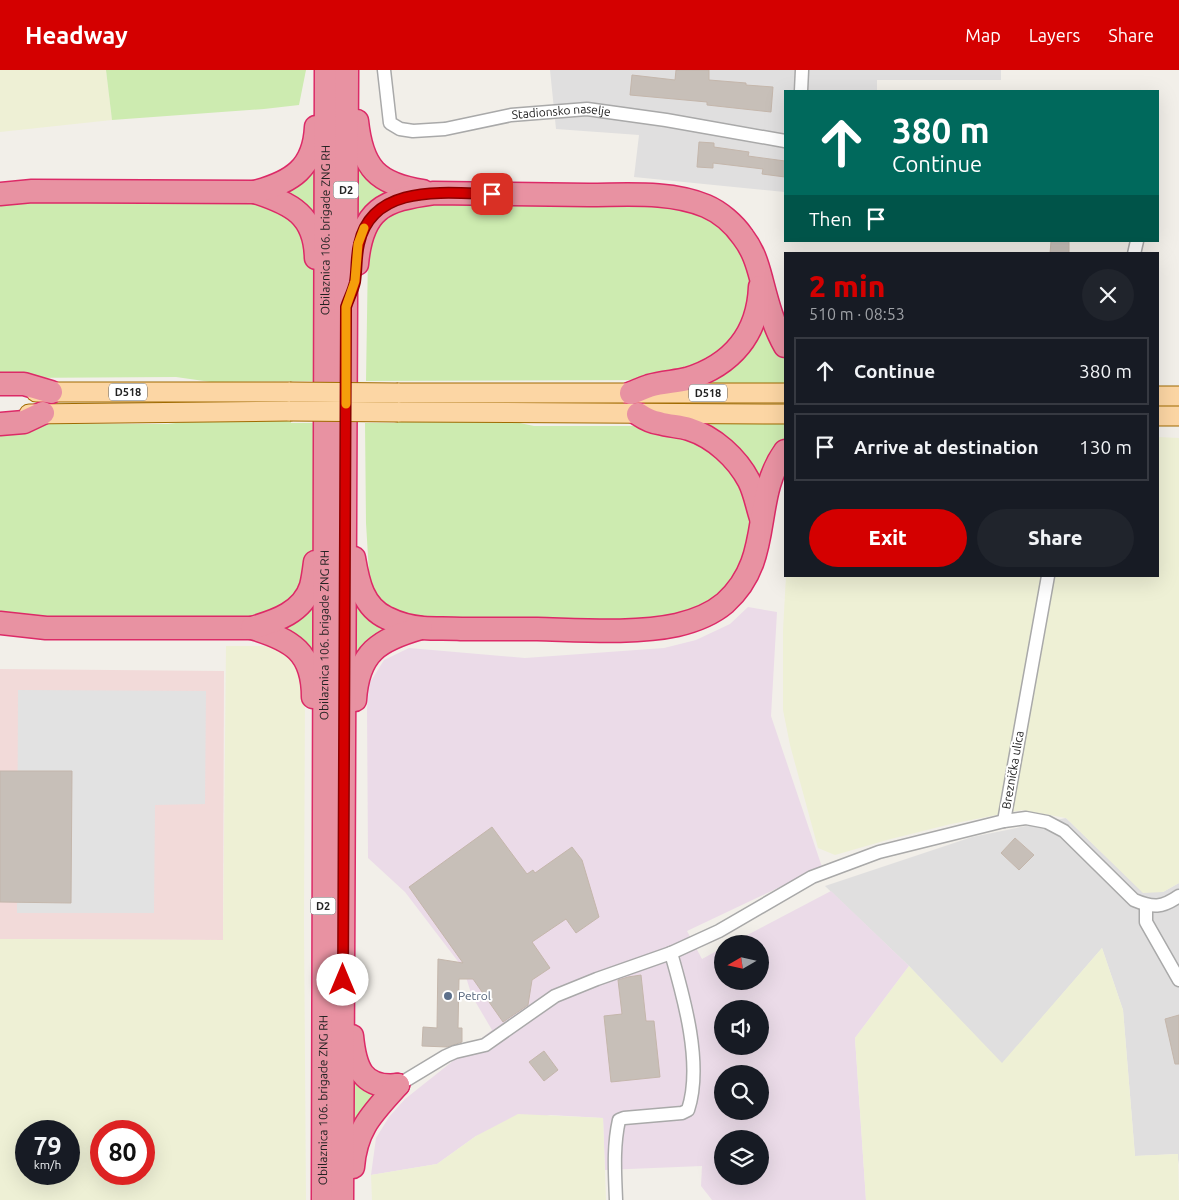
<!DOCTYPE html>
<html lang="en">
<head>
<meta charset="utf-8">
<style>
  body { margin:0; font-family:Ubuntu,sans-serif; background:#20242c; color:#f1f3f6; height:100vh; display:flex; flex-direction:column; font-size:19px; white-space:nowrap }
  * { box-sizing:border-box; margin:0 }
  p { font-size:16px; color:#9ea1a6 }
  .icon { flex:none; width:28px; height:28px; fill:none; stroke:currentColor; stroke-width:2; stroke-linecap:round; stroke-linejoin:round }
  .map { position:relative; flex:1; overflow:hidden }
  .panel { position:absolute; left:784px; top:182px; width:375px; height:325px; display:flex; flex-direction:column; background:#171b24; border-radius:0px; box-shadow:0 5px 20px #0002 }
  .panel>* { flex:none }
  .banner { position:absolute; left:784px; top:20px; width:375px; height:152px; border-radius:0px; box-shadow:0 5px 20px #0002; background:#00695c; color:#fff; overflow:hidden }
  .needle { width:32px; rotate:261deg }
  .fabs { position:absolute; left:714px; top:865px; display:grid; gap:10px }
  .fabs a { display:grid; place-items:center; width:55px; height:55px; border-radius:50%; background:#171b24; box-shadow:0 5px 20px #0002; font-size:25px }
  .speed { position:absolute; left:15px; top:1050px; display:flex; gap:10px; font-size:25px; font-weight:700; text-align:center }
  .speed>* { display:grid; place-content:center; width:65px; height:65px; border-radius:50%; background:#171b24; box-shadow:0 5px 20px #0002; line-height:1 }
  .speed small { font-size:12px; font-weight:400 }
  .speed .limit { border:8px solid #d22; background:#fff; color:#111 }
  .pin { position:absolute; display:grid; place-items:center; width:42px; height:42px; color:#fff; margin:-21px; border-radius:10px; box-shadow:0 2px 8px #0006 }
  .me { position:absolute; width:55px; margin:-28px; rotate:0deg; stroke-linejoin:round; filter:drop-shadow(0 0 4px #0008) }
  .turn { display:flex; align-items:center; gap:18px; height:105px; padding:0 25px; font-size:22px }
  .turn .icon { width:65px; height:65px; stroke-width:2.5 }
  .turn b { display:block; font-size:35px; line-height:42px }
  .then { display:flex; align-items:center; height:48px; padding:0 25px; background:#0003; gap:10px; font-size:19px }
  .round { display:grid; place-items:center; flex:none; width:52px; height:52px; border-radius:26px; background:#20242c }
  .overview { display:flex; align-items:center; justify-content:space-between; height:85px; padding:0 25px }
  h1 { font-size:30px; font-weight:800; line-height:38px; color:#d40000 }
  .button { display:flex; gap:10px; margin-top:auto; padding:10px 25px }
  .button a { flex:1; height:58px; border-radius:30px; background:#d40000; color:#fff; font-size:20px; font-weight:800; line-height:58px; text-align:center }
  .button a+a { background:#20242c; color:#f1f3f6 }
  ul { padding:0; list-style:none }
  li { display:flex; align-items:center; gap:15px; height:68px; margin:0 10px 8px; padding:0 15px; border:2px solid #363941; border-radius:0px }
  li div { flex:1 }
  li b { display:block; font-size:19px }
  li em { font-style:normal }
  header { display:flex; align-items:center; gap:30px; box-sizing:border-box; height:70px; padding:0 25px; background:#d40000; color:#fff }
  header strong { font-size:24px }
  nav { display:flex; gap:28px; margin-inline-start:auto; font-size:18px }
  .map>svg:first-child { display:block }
  .residential { fill:#e0dfdf }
  .commercial { fill:#f2dad9 }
  .industrial { fill:#ebdbe8; fill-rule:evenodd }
  .farmland { fill:#eef0d5; fill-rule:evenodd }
  .grass { fill:#cdebb0 }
  .parking { fill:#e2e2e2 }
  .building { fill:#c7bfb8; stroke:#c4b6ab }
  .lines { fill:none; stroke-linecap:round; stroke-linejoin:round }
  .street-casing { stroke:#a9a9a9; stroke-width:15 }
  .primary-casing { stroke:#a06b00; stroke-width:21 }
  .highway-casing { stroke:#dc2a67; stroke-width:25 }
  .street { stroke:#fff; stroke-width:12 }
  .primary { stroke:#fcd6a4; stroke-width:19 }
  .highway { stroke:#e892a2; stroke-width:22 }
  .primary-bridge-casing { stroke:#a06b00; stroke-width:21; stroke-linecap:butt }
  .primary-bridge { stroke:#fcd6a4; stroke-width:19 }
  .route-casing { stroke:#8a0000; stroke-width:12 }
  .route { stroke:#d40000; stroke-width:9 }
  .slow { stroke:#f59e0b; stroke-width:9 }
  .service-dot { fill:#5c6f8a; stroke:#fff; stroke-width:2 }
  .labels { text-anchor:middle; stroke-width:4; stroke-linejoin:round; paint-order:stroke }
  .shield { fill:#fff; stroke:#646464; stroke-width:1 }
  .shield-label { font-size:11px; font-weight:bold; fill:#222 }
  .street-label { font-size:12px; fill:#222; stroke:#fff }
  .service-label { font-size:12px; fill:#4e5e75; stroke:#fff; text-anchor:start }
</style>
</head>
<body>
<header>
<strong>Headway</strong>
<nav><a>Map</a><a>Layers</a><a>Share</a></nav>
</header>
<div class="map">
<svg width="1179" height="1130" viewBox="0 0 1179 1130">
  <rect width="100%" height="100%" fill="#f2efe9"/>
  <g class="residential">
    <path d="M550 0H1001V10H877V21H785V122L634 107 639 65 556 59Z"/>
    <path d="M1066 748 1143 822H1163L1179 813V1094L1177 1084 1135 1086 1123 940 1102 878 1002 994 909 896 825 816 972 767Z"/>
  </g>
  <path class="commercial" d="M0 599 224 601 223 870 0 869Z"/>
  <path class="industrial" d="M748 537 777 542 771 646 822 797 687 861 702 889 722 878V911H760V874H730L831 821 909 896 855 968 866 1130H712L701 1116 702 1096 605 1100 603 1048 550 1045 476 1066 437 1094 371 1105 376 1068 389 1047 405 1029 492 960 472 926 463 898 405 822 368 788 367 639 369 614 384 590 409 578 525 588 664 578 696 570 730 554ZM722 939H760V976H722ZM722 1004H760V1041H722ZM722 1069H760V1106H722Z"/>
  <g class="farmland">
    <path d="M0 0H106L112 50 0 62Z"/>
    <path d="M1158 367 1179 368V813L1163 822 1143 823 1066 748 1022 740 951 754 887 770 835 785 818 778 790 675 783 640V560L786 506H1158Z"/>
    <path d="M226 576H270L285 581 294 586 305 621 304 854 306 1130H0V869L223 870ZM26 1061H69V1104H26ZM101 1061H144V1104H101Z"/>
    <path d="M1102 878 1123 940 1135 1086 1178 1084 1179 1130H866L855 968 909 896 1002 993Z"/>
    <path d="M518 1044 603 1048 606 1130H372L371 1105 437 1094 476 1066Z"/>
  </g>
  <g class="grass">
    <path d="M106 0H306L299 35 264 39 112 50Z"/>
    <path d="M353 82 396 120 357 159Z"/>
    <path d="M316 85 321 162 277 120Z"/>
    <path d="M251 128 283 134 313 176 318 230V311L211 312 176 307 12 308 0 305V133Z"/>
    <path d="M666 132 717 146 756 204 738 274 663 310 366 311 368 183C375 153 383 150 406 133Z"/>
    <path d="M763 240 785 286V317L690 316Z"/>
    <path d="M215 348H290L291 353H317L316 473 303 525 261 551 0 546V361L42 354H168Z"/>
    <path d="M398 348 515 352 534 356H650L720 382 758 449 732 520 677 550H408L382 532 373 518 369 503 366 453 365 353H397Z"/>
    <path d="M690 349 785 350V374L763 423Z"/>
    <path d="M355 519 395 557 356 597Z"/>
    <path d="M314 523 318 600 274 558Z"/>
    <path d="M351 1000 383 1025 353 1068Z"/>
  </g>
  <path class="parking" d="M18 620 206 621 205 734 155 735 154 843H17Z"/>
  <g class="building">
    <path d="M676 0H709V10L746 13V15L773 17 771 42 707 35V32L630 25 632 5 675 10Z"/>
    <path d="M699 72 714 73V77L749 82 748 86 785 91V107L762 104 763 99 713 93V98L697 97Z"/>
    <path d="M1051 171H1069V184H1050Z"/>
    <path d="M0 701H72L71 833 0 832Z"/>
    <path d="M492 757 527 804 533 800 535 803 572 777 582 790 599 847 576 863 566 849 532 872 550 898 532 910 528 935 503 952 473 909H459L458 958H462V972L447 977 422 976 423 957 437 958 438 889 463 893 409 817Z"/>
    <path d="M1015 768 1034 785 1019 800 1001 783Z"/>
    <path d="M641 905 646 951H654L660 1007 611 1012 604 946 622 944 618 910 628 907Z"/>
    <path d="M1179 945V994H1175L1165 949Z"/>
    <path d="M544 981 558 1000 544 1011 529 992Z"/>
  </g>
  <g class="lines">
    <g class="street-casing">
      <g id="street">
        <path id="s1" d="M384 0 390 53 400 59 413 61 445 59 511 45 587 39 666 50 785 71"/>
        <path d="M801 21 802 0"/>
        <path d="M1134 184 1137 171"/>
        <path d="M1048 506 1004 751 1026 748 1047 752 1064 761 1134 830C1153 838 1162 838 1179 826"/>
        <path d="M1146 835V852L1179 910"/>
        <path d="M398 1015 446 986 455 982 485 975 555 926 597 909 671 883 719 861 812 807 879 782 1004 751"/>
        <path d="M616 1130C615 1103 613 1077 619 1050L624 1048 682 1043 688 1040C703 995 684 928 671 883"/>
      </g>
    </g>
    <g class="primary-casing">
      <g id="primary">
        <path d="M36 322H290"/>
        <path d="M398 323H785"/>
        <path d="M1158 326H1179"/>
        <path d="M398 342 785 344"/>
        <path d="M29 344 290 341"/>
        <path d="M1158 346H1179"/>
      </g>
    </g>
    <g class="highway-casing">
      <g id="highway">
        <path d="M357 51C362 98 377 114 423 121"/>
        <path d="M255 122C292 134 315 145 316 188"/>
        <path d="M0 124 32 121 255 122C292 112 314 98 316 57"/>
        <path d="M357 194C362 139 383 130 434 123 486 124 537 124 589 125 627 125 670 121 706 136 720 142 734 154 743 167 753 180 757 193 761 208 767 231 773 255 785 276"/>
        <path d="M0 314H24L51 322"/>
        <path d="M631 323C637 321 643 318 649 316 662 312 675 312 687 309 732 295 758 264 760 217"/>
        <path d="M638 344C644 348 651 352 659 353 669 356 679 356 689 359 714 367 737 388 749 411 755 423 757 436 761 448"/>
        <path d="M0 354 24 352 43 343"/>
        <path d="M354 488C358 512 363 537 387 548 397 553 412 557 423 558 436 559 449 558 461 559 487 559 512 559 537 559 580 560 636 564 677 555 694 551 712 544 725 533 775 488 750 430 785 381"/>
        <path d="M0 553 46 558H252C292 570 313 582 313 627"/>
        <path d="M252 558C276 551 303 542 311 516 313 508 314 500 315 492"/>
        <path d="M355 630C358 582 379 570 421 558"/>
        <path d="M352 966C355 997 362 1019 398 1015"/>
        <path d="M353 1097C356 1058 373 1043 398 1015"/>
        <path id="s2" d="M323 1130 326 0"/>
        <path d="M342 1130 347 0"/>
      </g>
    </g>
    <use href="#street" class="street"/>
    <use href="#primary" class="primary"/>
    <use href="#highway" class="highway"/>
    <g class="primary-bridge-casing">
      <g id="primary-bridge">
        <path d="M290 322 398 323"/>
        <path d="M290 341 398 342"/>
      </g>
    </g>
    <use href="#primary-bridge" class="primary-bridge"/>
  </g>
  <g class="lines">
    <g class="route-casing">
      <path id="route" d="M343 910 346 237C349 228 353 221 355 212 357 199 356 186 359 174 372 113 445 123 492 124"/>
    </g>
    <use href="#route" class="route"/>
    <path class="slow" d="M346 334V237L355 211 358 174 364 158"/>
  </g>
  <circle class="service-dot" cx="448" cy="926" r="5"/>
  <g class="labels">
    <g class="shield">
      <rect x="333.5" y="111.5" width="25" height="17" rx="4"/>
      <rect x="109" y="313.5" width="38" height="17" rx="4"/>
      <rect x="689" y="314.5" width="38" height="17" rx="4"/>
      <rect x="310.5" y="827.5" width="25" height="17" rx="4"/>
    </g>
    <g class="shield-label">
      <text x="346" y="124">D2</text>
      <text x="128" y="326">D518</text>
      <text x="708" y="327">D518</text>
      <text x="323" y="840">D2</text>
    </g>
    <g class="street-label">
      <text dy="4" stroke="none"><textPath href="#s1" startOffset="228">Stadionsko naselje</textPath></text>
      <text dy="4" stroke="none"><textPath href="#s2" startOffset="970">Obilaznica 106. brigade ZNG RH</textPath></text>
      <text dy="4" stroke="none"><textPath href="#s2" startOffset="565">Obilaznica 106. brigade ZNG RH</textPath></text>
      <text transform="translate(1013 700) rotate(-80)" y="4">Breznička ulica</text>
      <text dy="4" stroke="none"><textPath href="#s2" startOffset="100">Obilaznica 106. brigade ZNG RH</textPath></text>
    </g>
    <g class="service-label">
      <text x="458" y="930">Petrol</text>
    </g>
  </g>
</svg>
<div class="fabs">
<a><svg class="needle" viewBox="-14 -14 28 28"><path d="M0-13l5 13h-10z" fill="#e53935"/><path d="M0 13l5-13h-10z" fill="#9ea1a6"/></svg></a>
<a><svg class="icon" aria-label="sound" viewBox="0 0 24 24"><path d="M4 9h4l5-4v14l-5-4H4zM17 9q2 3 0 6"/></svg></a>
<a><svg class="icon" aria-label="search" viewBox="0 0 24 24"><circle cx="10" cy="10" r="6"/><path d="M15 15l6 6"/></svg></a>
<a><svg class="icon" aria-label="layers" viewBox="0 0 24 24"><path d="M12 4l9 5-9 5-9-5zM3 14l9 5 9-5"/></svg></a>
</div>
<div class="speed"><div>79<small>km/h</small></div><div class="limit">80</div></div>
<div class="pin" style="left:492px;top:124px;background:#d93025"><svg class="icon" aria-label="arrive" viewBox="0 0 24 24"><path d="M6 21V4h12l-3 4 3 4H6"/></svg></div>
<svg class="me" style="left:343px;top:910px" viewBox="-20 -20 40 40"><circle r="19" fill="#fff"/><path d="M0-13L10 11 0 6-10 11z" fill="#d40000"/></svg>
<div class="banner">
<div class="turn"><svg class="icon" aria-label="ahead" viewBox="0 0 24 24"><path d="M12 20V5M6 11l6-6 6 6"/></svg><div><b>380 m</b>Continue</div></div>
<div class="then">Then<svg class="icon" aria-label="arrive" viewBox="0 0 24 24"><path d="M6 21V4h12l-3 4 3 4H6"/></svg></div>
</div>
<section class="panel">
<div class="overview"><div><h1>2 min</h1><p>510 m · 08:53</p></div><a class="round"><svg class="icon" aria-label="close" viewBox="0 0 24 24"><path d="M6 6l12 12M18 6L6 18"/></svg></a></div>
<ul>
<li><svg class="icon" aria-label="ahead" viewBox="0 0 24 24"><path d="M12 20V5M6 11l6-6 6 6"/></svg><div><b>Continue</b></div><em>380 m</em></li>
<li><svg class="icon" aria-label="arrive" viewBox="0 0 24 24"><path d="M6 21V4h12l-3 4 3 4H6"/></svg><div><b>Arrive at destination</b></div><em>130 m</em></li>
</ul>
<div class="button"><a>Exit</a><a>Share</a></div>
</section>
</div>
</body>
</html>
